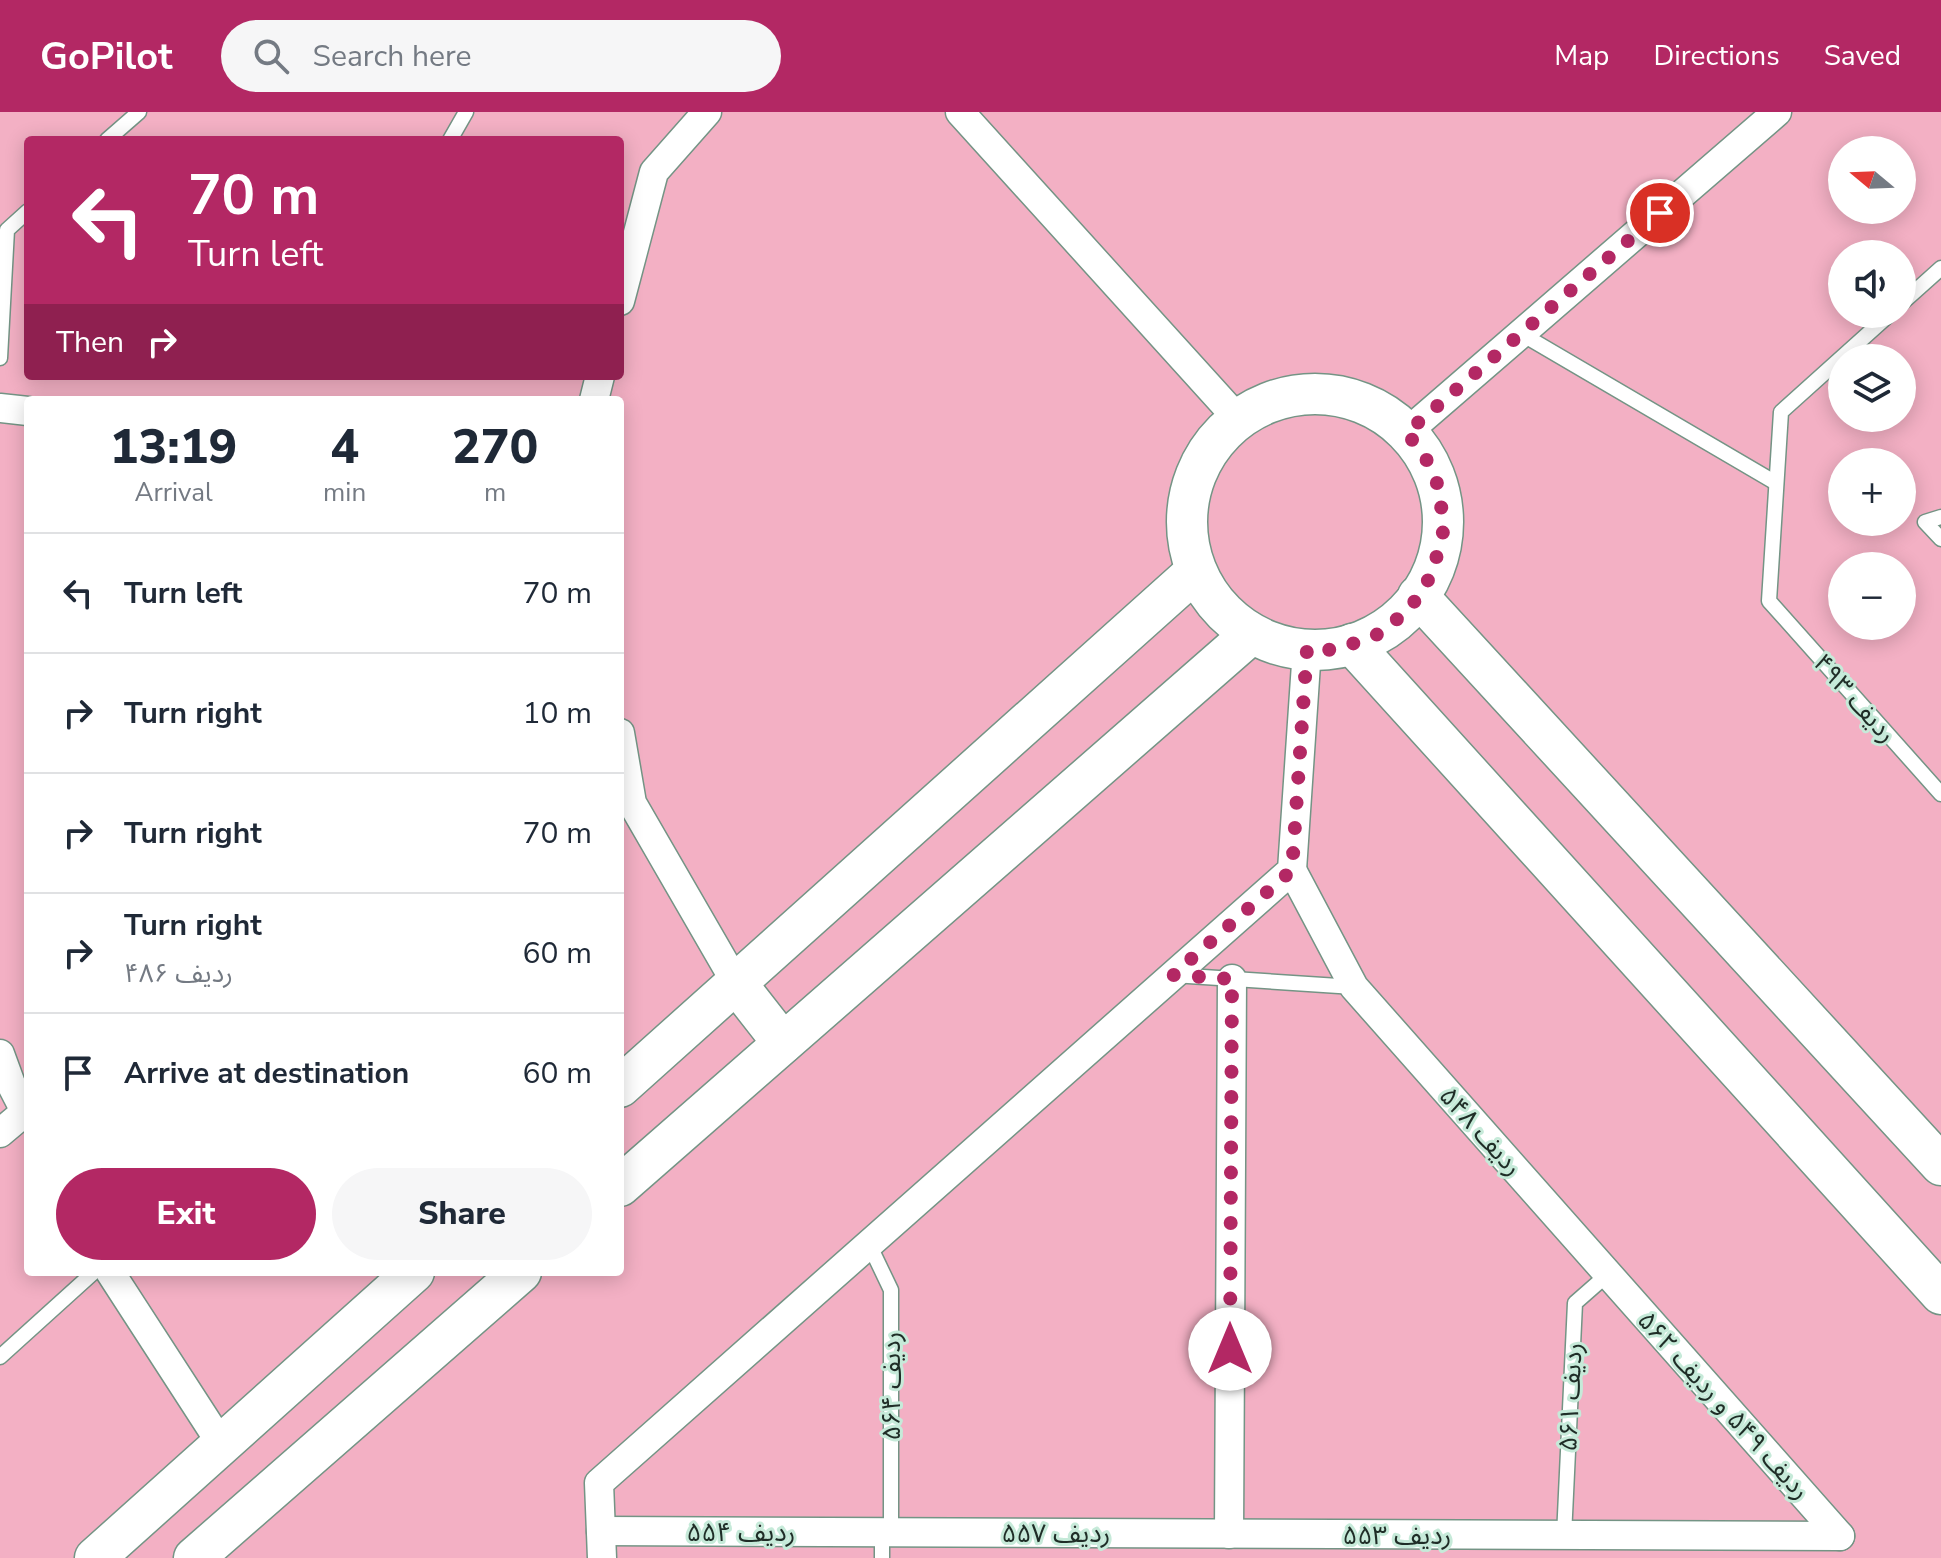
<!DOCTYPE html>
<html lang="en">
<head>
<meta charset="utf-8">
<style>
  body { margin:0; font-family:"Nunito Sans","Noto Sans Arabic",sans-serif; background:#f6f6f7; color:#1f2937; height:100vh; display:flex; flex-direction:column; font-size:30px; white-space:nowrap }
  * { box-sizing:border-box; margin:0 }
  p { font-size:26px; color:#747a83 }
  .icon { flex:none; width:44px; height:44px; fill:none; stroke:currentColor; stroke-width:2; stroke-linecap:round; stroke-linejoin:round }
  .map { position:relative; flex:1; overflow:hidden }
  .details { position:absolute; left:24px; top:284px; width:600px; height:880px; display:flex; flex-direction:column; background:#fff; border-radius:8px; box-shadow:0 4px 20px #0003 }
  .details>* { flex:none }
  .hud { position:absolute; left:24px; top:24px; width:600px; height:244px; border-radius:8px; box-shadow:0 4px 20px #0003; background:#b32864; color:#fff; overflow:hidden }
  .needle { width:52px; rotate:289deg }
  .controls { position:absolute; left:1828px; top:24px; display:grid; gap:16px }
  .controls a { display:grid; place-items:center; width:88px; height:88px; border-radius:50%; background:#fff; box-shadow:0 4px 20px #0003; font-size:40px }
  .pin { position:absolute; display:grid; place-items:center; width:68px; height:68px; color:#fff; margin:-34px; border:4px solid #fff; border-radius:50%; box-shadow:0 2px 8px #0007 }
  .me { position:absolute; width:88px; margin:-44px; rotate:0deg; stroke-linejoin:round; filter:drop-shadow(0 0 6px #0008) }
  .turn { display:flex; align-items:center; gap:28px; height:168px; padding:0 32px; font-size:36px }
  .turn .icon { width:104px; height:104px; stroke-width:2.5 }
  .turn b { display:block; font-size:56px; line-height:68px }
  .then { display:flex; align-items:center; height:76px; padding:0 32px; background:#0003; gap:16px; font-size:30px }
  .eta { display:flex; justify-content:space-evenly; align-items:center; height:136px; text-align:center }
  .eta b { font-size:48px; font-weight:800; line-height:56px }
  .action { display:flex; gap:16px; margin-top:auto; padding:16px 32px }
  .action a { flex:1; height:92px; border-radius:48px; background:#b32864; color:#fff; font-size:32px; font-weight:800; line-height:92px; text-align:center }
  .action a+a { background:#f6f6f7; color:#1f2937 }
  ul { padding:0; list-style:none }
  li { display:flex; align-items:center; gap:24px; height:120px; padding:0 32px; border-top:2px solid #e0e1e3 }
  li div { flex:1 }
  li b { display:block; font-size:30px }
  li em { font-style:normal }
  header { display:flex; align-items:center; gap:48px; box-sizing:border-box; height:112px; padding:0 40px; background:#b32864; color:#fff }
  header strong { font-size:38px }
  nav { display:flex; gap:44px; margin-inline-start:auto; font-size:28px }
  .search { width:560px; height:72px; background:#f6f6f7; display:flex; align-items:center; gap:20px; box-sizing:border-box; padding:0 28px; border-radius:44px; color:#747a83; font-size:30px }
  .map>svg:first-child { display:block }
  .green { fill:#f3b0c4; fill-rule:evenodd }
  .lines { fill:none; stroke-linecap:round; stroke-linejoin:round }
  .lane-casing { stroke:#749485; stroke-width:17 }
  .street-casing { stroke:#749485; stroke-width:31 }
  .secondary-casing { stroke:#749485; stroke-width:43 }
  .lane { stroke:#fff; stroke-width:14 }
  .street { stroke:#fff; stroke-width:28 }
  .secondary { stroke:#fff; stroke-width:40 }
  .route { stroke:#b32864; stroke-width:14; stroke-dasharray:0 25.2 }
  .labels { text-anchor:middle; stroke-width:6; stroke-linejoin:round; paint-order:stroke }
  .street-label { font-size:26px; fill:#1f2d27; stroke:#c6ead9 }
</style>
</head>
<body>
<header>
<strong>GoPilot</strong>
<div class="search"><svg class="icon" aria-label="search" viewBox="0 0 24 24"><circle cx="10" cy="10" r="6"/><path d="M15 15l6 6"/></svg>Search here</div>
<nav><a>Map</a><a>Directions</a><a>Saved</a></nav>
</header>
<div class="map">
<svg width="1941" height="1446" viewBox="0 0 1941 1446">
  <rect width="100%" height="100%" fill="#c6ead9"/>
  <path class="green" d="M0 0H1941V1446H0ZM28 28H620V264H28ZM1842 38H1902V98H1842ZM1842 142H1902V202H1842ZM1842 246H1902V306H1842ZM28 288H620V1160H28ZM1842 350H1902V410H1842ZM1842 454H1902V514H1842Z"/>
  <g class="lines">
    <g class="lane-casing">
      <g id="lane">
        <path d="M107 28 139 0"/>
        <path d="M450 28 466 0"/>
        <path d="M1902 191 1941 156"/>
        <path d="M1890 202 1781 300 1769 489 1941 682"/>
        <path d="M1520 221 1776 371"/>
        <path d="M0 246 7 118 28 99"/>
        <path d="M1941 405 1925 410 1941 427"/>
        <path d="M1173 863 1354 875"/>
        <path d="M869 1132 891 1178V1421"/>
        <path d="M0 1245 94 1160"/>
        <path d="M882 1420V1446"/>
        <path d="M1564 1424 1575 1191 1608 1162"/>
      </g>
    </g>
    <g class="street-casing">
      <g id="street">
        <path d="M960 0 1238 307"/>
        <path d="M620 189 654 60 707 0"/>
        <path d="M594 288 600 264"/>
        <path d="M0 296 28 299"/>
        <path d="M1406 321 1777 0"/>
        <path d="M620 621 632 691 736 871"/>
        <path d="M1292 758 1354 875 1840 1424"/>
        <path d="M0 942 11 972 28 1005"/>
        <path d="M0 1021 25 1000"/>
        <path d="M110 1160 222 1333"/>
        <path d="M601 1419 1840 1424"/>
        <path d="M1229 1422 1232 867"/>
        <path d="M602 1446 599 1371 1292 758 1307 537"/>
      </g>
    </g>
    <g class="secondary-casing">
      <g id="secondary">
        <circle cx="1315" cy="410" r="128"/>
        <path d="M1418 484 1941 1053"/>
        <path d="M1352 532 1941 1182"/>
        <path d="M736 871 783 931"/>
        <path d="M620 975 1196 459"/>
        <path d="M620 1074 1251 522"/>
        <path d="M95 1446 414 1160"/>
        <path d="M194 1446 521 1160"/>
      </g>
    </g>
    <use href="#lane" class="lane"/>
    <use href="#street" class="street"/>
    <use href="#secondary" class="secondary"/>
  </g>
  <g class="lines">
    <path class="route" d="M1230 1237 1232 867 1173 863 1292 758 1307 537 1334 538 1375 524 1409 498 1432 462 1443 420 1440 378 1423 340 1406 321 1660 101"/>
  </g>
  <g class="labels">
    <g class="street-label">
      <text transform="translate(1855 586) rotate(48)" y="9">ردیف ۴۹۳</text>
      <text transform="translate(1481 1019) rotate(48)" y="9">ردیف ۵۴۸</text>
      <text transform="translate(891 1274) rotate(-90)" y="9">ردیف ۵۶۴</text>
      <text transform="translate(1570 1285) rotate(-87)" y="9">ردیف ۵۶۱</text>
      <text transform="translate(1724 1293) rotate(48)" y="9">ردیف ۵۴۹ و ردیف ۵۶۲</text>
      <text x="741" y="1429">ردیف ۵۵۴</text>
      <text x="1056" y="1430">ردیف ۵۵۷</text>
      <text x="1397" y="1432">ردیف ۵۵۳</text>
    </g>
  </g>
</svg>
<div class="controls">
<a><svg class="needle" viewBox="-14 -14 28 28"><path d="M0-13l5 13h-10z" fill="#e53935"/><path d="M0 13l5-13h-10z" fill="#747a83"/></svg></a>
<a><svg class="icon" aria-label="sound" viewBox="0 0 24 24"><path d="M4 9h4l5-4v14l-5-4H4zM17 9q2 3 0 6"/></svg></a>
<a><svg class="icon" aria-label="layers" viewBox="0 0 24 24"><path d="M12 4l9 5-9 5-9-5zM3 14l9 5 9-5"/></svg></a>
<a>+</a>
<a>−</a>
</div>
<div class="pin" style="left:1660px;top:101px;background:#d93025"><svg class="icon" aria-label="arrive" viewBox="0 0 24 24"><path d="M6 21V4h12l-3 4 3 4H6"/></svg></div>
<svg class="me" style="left:1230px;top:1237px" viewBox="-20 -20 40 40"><circle r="19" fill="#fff"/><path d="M0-13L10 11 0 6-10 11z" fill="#b32864"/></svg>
<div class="hud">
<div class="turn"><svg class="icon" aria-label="left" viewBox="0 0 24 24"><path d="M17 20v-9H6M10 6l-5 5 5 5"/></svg><div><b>70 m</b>Turn left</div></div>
<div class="then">Then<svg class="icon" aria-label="right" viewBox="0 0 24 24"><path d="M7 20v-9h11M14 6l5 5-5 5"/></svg></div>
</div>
<section class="details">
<div class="eta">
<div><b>13:19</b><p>Arrival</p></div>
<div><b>4</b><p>min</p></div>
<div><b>270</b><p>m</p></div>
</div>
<ul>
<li><svg class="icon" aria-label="left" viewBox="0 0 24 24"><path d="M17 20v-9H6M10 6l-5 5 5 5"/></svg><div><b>Turn left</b></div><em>70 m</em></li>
<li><svg class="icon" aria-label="right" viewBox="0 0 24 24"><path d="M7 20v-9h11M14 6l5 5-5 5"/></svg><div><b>Turn right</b></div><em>10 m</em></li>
<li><svg class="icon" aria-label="right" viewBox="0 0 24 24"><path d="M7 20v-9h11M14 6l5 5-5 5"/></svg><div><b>Turn right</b></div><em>70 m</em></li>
<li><svg class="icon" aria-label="right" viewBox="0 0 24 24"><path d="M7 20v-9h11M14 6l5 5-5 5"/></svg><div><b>Turn right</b><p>ردیف ۴۸۶</p></div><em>60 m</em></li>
<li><svg class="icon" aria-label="arrive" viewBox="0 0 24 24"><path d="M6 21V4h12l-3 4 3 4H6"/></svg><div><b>Arrive at destination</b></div><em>60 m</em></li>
</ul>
<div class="action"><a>Exit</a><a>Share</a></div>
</section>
</div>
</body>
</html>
